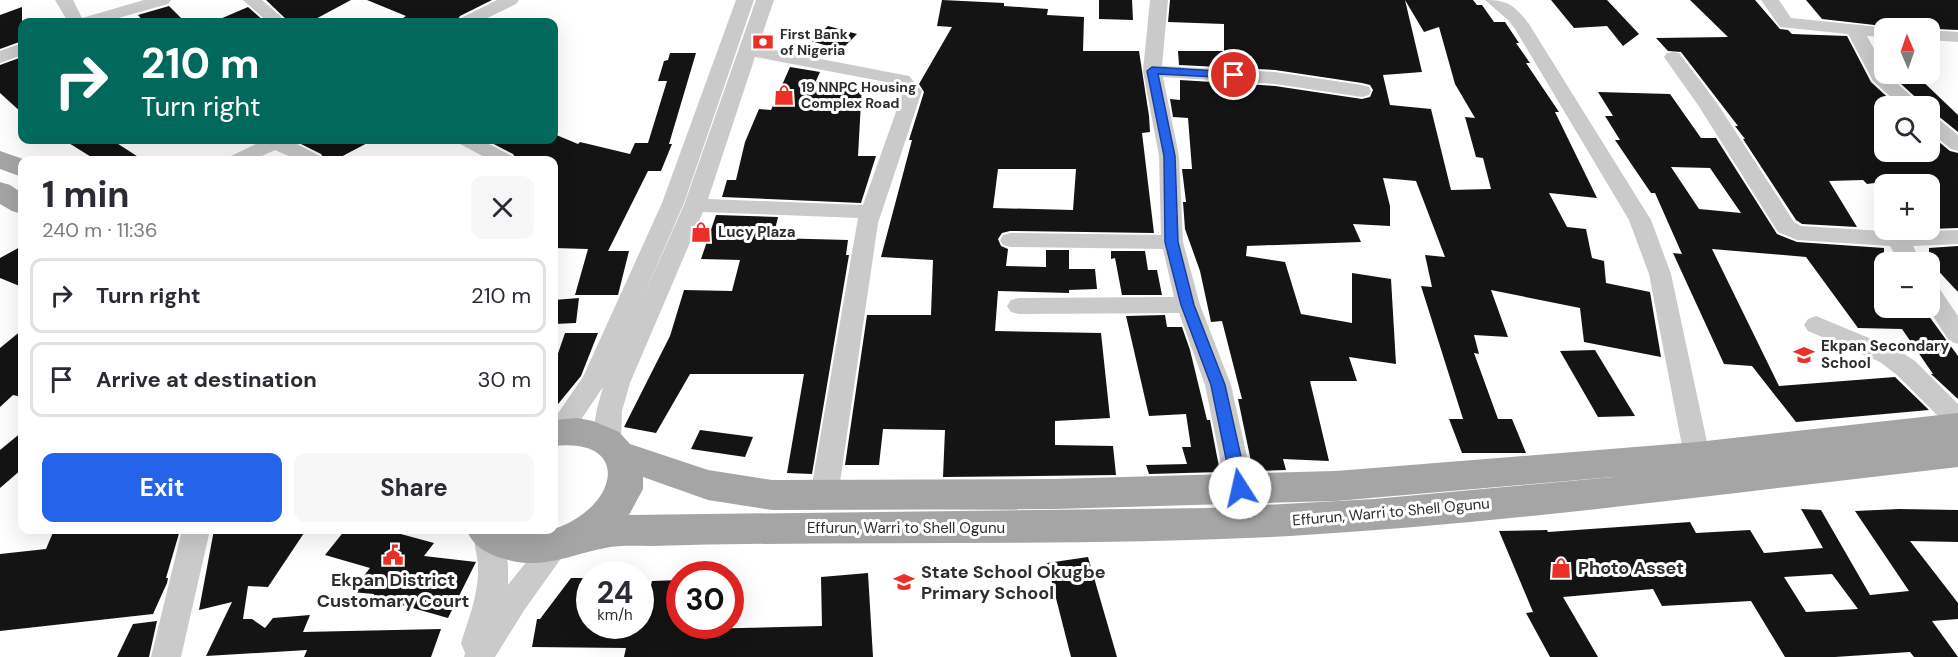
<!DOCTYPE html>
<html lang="en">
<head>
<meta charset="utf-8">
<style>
  body { margin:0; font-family:"DM Sans",sans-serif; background:#f7f7f7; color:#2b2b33; height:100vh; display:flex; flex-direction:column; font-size:22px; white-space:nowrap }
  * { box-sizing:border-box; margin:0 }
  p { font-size:20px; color:#7c7c81 }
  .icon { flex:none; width:33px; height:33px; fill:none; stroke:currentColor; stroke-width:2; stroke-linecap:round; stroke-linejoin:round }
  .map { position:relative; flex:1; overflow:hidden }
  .sheet { position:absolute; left:18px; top:156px; width:540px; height:378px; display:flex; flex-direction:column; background:#fff; border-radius:12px; box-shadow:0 6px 24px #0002 }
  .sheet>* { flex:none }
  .hud { position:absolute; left:18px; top:18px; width:540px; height:126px; border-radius:12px; box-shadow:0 6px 24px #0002; background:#00695c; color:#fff; overflow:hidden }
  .needle { width:39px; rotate:358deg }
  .controls { position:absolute; left:1874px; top:18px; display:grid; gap:12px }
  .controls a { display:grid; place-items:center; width:66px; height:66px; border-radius:12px; background:#fff; box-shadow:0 6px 24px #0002; font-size:30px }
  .speed { position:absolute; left:576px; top:561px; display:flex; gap:12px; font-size:30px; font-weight:700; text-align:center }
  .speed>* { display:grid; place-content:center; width:78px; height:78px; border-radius:50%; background:#fff; box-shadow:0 6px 24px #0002; line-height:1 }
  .speed small { font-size:15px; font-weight:400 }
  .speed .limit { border:9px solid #d22; background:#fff; color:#111 }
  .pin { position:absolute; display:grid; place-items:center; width:51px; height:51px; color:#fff; margin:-26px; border:3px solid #fff; border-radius:50%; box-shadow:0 2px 6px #0007 }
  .me { position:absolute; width:66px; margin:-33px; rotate:350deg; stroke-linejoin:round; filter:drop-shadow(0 0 4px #0008) }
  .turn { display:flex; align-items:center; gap:21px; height:126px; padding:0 24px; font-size:27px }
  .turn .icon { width:78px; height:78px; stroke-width:2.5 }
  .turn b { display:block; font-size:42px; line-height:51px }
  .round { display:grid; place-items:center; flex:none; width:63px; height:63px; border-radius:12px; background:#f7f7f7 }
  .summary { display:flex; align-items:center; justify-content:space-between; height:102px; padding:0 24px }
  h1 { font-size:36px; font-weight:700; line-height:45px }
  .cta { display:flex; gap:12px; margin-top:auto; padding:12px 24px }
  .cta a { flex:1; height:69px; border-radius:12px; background:#2563eb; color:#fff; font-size:24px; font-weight:700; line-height:69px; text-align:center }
  .cta a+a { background:#f7f7f7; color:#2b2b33 }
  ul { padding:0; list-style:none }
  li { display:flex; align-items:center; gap:18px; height:75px; margin:0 12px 9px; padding:0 12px; border:3px solid #e1e1e2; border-radius:12px }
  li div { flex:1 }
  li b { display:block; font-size:22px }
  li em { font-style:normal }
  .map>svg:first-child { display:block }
  .building { fill:#141414; fill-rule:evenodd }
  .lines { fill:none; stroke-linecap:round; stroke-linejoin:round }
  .minor { fill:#cacaca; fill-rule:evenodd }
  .major { fill:#a5a5a5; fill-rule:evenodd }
  .route { fill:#2563eb; stroke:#184099; stroke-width:1.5 }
  .labels { text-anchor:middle; stroke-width:6; stroke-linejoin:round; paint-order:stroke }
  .far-poi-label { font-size:14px; font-weight:bold; fill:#2d2d2d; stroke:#fff; text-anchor:start }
  .poi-label { font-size:15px; font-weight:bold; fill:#2d2d2d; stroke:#fff; text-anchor:start }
  .street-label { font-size:15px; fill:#2d2d2d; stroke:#fff }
  .near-poi-label { font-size:18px; font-weight:bold; fill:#2d2d2d; stroke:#fff; text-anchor:start }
</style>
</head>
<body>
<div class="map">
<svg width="1958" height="657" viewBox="0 0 1958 657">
  <rect width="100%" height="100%" fill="#fff"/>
  <g class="building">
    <path d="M266 0H351L310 22H289Z"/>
    <path d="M367 0H492L460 16 456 22H397L406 16Z"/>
    <path d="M942 0 1004 3V6L1048 9 1047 15 1084 17 1083 51H1139L1149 116 1150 132 1142 133 1154 233 1010 231 1002 233 998 239 1001 246 1008 249 1006 266 1046 267V250H1069V269H1095L1097 289 1069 290V293L998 291 995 331 1101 333 1110 418 1055 421V445L1113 446 1116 475 943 477 945 430 883 429 879 465H845L867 315H931L933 260 881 257 912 140H909L924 92 919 84 952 27 937 26ZM998 169H1076L1073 210 993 208Z"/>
    <path d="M1099 0H1132L1133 20 1099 19Z"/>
    <path d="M1170 0H1405L1422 72 1383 75 1390 105 1431 109 1451 190 1491 189 1483 158 1476 157 1465 117 1475 118 1455 84 1439 27 1424 32 1405 0H1473L1477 5H1482L1494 22H1505L1519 43H1516L1530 63H1526L1559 112H1555L1597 198 1549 193 1567 227 1586 229 1592 258 1604 261 1606 283 1650 292 1661 357 1584 342 1580 308 1491 290 1508 337 1474 335 1479 354 1474 353 1498 419H1512L1526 453H1462L1449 419H1463L1421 286 1432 287 1425 255 1445 257 1416 181 1383 178 1390 206V226L1353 224 1361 242 1247 246 1246 256 1285 262 1301 314 1352 323V273L1391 279 1396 364 1349 357 1357 381H1310L1329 461 1283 459 1286 470 1253 471 1238 399H1242L1222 321 1211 322 1200 271 1185 229 1183 202H1186L1182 169H1192L1188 118 1173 117 1170 99 1180 100V80L1275 86 1362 99 1370 97 1373 90 1370 85 1362 83 1275 70 1179 65 1178 51H1224V24L1168 22Z"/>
    <path d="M1551 0H1607L1639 34 1623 46 1607 26 1574 28Z"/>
    <path d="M1690 0H1755L1780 29 1788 30 1792 34 1847 36 1871 82 1896 105H1884V152H1929V134L1950 151 1958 153V228L1929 229V180L1910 183 1905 179 1867 184 1863 180 1829 181 1857 227 1802 224 1796 220 1743 139H1745L1735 126H1738L1681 52 1668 51 1656 38 1728 37Z"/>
    <path d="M1806 0H1958V30L1892 27 1822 19Z"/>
    <path d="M169 6 185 22H144L138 15Z"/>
    <path d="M22 7V41L0 49V15Z"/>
    <path d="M248 7 265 22H213Z"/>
    <path d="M828 26 857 34 841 50 811 41Z"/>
    <path d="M670 53H696L669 144H672L661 171H648L608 251H629L618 295H575L588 249 554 248V160H517L513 154 488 141 554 140V134L578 144 580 142 630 154 635 143H648L667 81H658L664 61 668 60Z"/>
    <path d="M22 57V113L0 93V65Z"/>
    <path d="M790 67 820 72 816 81 862 84 858 156H876L861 203 722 197 727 180H736L745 142 759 109 771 110Z"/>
    <path d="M1890 74H1915L1958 115V132L1937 115 1929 113V103L1923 104Z"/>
    <path d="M1598 92 1670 94 1701 138H1716L1777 234 1797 242 1884 248V308H1923L1958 356V399L1931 374H1933L1902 329 1858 328 1806 257 1712 249 1779 386 1895 377 1929 410 1796 422 1752 366 1724 364 1673 253 1682 254 1655 193H1651L1615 140H1620L1605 116H1613ZM1671 167 1710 168 1741 213 1699 209Z"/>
    <path d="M64 140H112L143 160H96Z"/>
    <path d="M293 140H373L335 160H325L321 154Z"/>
    <path d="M716 215 778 217 773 238 848 240 846 255H849L812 474 787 473 804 374H690L656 433 624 427 670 336 684 290 732 291 740 260 701 259Z"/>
    <path d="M22 246V287L0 278V258Z"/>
    <path d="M1958 246V292L1929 261V248Z"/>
    <path d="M1111 251H1145L1148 270H1157L1162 295H1122L1115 258 1111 259Z"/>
    <path d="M579 298 576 323 554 324V300Z"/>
    <path d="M1165 315 1167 327H1182L1190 350 1207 420H1210L1220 472 1149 474 1146 465 1187 464 1182 447H1191L1186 414 1149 416 1126 316Z"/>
    <path d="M22 330V397L13 395 0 407V348Z"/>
    <path d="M565 333H598L581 376 554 409V365Z"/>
    <path d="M1595 350 1635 416 1598 417 1560 351Z"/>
    <path d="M700 430 753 437 745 457 691 449Z"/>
    <path d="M22 432V469L0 488V450Z"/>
    <path d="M1801 509 1821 510 1870 595 1909 591 1855 511 1899 509 1958 510V542L1910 541 1958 603V619L1932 621 1958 657H1914L1910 652 1835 657H1785L1751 601 1662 606 1653 589 1563 597 1598 657H1550L1526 613 1533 612 1499 531 1547 530 1548 532 1690 522 1696 533 1750 530 1764 553 1823 548ZM1832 574 1858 609 1806 612 1784 577Z"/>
    <path d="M54 530H180L166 578H168L167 583 153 614 0 631V554L46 549Z"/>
    <path d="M214 530H306L268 587 248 586 243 619H252L265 628 273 618 310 615 303 632 441 629 431 657H304L307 650 206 656 232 602 199 610Z"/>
    <path d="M345 530H386L434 543 424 556 476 562 448 618 374 597V594L351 592 370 568 325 555Z"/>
    <path d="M1088 557 1117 657H1071L1047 563Z"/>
    <path d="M868 573 873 657H624L626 648 532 647 537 619H540L571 578H590V626H640V606H646L652 581 680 580V626H697L696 629 822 626 821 577Z"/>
    <path d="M157 621 149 657H117L133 624Z"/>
  </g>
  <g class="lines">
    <g class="minor">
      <path d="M55 0H73L82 18 144 0H171L168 4 104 22H68Z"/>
      <path d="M243 0H262L287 22H268Z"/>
      <path d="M497 0H519L516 4 479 22H458L461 18Z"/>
      <path d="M736 0H754L684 203 641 302 684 205 756 0H774L758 47 909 76 922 91 878 223 838 496 834 504 824 507 814 504 810 496 858 218 703 212 630 383 622 411 621 441 617 448 608 451 599 448C589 430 598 406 603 387L568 439 559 442 554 441V419L583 377 662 203ZM755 57 896 84 903 92 863 205 708 199Z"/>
      <path d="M1150 0H1168L1162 66 1275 72 1362 85 1369 87 1371 91 1369 95 1362 97 1275 84 1163 77 1179 156 1183 242 1200 305 1231 385 1254 488 1250 496 1240 499 1230 496 1226 488 1205 385 1179 313 1019 314 1011 312 1007 306 1011 300 1019 298 1174 297 1163 249 1011 247 1003 245 1000 240 1003 235 1011 233 1161 235 1159 156 1143 71Z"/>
      <path d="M1485 0C1509 0 1515 6 1529 24L1651 220 1671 274 1710 456 1706 464 1697 467 1688 464 1684 456 1649 274 1629 220 1515 29 1508 20Z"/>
      <path d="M1761 0H1779L1791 18 1890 28H1884V37L1867 36 1884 67V74H1887L1922 106H1901L1873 81 1848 34 1780 27Z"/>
      <path d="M1929 30 1958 32V42L1929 40Z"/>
      <path d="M22 43V55L0 63V51Z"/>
      <path d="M1673 52 1679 53 1717 103 1794 222 1801 226 1900 232 1958 230V244L1913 246 1921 262H1899L1890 246 1797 240 1778 232 1698 105 1664 57 1667 53Z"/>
      <path d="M1929 115 1936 117 1958 135V151L1951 149 1929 131Z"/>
      <path d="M264 140H289L320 156 323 160H298L275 150 253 160H228L231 156Z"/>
      <path d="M457 140H481L512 156 515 160H490L460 144Z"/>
      <path d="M1929 283 1937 285 1958 316V344L1949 341 1928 308Z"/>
      <path d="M1816 316 1898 350 1915 361 1958 404V430L1949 427 1897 375 1880 362 1808 331 1804 325 1808 319Z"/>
      <path d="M182 530H210L181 657H151Z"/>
      <path d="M476 530H500L508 564V585L546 537 556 534 566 537 570 546 525 609 495 657H464L465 653 461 643C469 618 479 593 478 566 478 554 471 540 476 530Z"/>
    </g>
    <g class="major">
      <path d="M0 151 26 160H22V177L0 169Z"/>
      <path d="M0 182 10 185 22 193V214L12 211 0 204Z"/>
      <path d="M1958 413V467C1736 492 1513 523 1290 536 1077 547 864 540 651 546 636 546 619 545 605 548 565 556 542 571 501 558 484 552 475 547 466 530 497 526 533 539 562 526 619 502 630 438 554 446V420L577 418 593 421 619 432 630 444 708 470 772 480 1054 479 1336 471 1697 442ZM1624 476 1374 499 1210 508 629 515 643 489V477L708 500 772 510 1054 509 1336 501Z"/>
    </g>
  </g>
  <path class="route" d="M1152 67 1234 72 1239 75 1234 78 1158 74 1175 156 1178 242 1194 305 1225 385 1248 488 1245 493 1240 495 1234 493 1232 488 1211 385 1181 305 1165 242 1164 156 1147 71Z"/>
  <defs>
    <g id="bank-bare" transform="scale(1.62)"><path d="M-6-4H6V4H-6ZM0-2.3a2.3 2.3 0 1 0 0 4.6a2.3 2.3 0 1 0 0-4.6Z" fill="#ec3027" stroke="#fff" stroke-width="2.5" paint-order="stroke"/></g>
    <g id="shop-bare" transform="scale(1.62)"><path d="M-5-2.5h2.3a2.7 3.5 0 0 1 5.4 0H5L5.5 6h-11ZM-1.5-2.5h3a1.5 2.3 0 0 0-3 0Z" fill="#ec3027" stroke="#fff" stroke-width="2.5" paint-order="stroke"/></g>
    <g id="university-bare" transform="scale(1.62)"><path d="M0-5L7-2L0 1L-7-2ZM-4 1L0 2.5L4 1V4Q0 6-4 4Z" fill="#ec3027" stroke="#fff" stroke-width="2.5" paint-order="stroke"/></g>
    <g id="civic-bare" transform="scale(1.62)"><path d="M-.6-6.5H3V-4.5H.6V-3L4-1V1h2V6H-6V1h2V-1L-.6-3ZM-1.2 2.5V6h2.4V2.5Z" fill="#ec3027" stroke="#fff" stroke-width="2.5" paint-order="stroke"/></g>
    <g id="school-bare" transform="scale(1.62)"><path d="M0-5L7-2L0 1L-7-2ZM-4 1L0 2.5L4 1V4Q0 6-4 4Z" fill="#ec3027" stroke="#fff" stroke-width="2.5" paint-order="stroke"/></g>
  </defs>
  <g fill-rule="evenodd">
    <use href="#bank-bare" x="763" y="42"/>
    <use href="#shop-bare" x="784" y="95"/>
    <use href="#shop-bare" x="701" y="232"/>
    <use href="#university-bare" x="1804" y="355"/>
    <use href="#civic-bare" x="393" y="555"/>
    <use href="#shop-bare" x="1561" y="568"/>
    <use href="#school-bare" x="904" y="582"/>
  </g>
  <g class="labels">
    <g class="far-poi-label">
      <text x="780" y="39">First Bank<tspan x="780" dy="16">of Nigeria</tspan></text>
      <text x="801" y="92">19 NNPC Housing<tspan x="801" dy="16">Complex Road</tspan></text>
    </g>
    <g class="poi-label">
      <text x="718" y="237">Lucy Plaza</text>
      <text x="1821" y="351">Ekpan Secondary<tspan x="1821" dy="17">School</tspan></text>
    </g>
    <g class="street-label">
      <text transform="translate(1391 512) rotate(-5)" y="5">Effurun, Warri to Shell Ogunu</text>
      <text x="906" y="533">Effurun, Warri to Shell Ogunu</text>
    </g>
    <g class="near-poi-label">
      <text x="1578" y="574">Photo Asset</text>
      <text x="921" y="578">State School Okugbe<tspan x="921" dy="21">Primary School</tspan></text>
      <text x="393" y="586" text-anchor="middle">Ekpan District<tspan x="393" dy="21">Customary Court</tspan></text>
    </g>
  </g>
</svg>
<div class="controls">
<a><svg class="needle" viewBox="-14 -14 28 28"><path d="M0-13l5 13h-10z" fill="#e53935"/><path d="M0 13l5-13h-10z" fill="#7c7c81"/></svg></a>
<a><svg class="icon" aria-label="search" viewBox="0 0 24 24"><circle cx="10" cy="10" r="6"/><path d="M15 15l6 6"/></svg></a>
<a>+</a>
<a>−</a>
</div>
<div class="speed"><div>24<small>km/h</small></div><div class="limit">30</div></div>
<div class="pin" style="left:1234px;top:75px;background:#d93025"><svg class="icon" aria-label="arrive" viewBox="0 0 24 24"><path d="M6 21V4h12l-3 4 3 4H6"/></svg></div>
<svg class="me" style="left:1240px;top:488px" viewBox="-20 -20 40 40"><circle r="19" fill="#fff"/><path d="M0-13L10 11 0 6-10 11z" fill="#2563eb"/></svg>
<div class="hud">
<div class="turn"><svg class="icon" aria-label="right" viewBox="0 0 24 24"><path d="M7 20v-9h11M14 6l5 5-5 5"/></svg><div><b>210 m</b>Turn right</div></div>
</div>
<section class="sheet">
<div class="summary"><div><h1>1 min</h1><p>240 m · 11:36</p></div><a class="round"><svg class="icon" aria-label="close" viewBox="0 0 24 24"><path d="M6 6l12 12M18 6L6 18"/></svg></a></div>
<ul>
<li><svg class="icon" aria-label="right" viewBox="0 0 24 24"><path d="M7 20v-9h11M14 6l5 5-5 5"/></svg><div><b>Turn right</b></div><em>210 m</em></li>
<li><svg class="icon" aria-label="arrive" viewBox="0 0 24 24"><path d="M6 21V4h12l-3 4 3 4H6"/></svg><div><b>Arrive at destination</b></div><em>30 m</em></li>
</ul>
<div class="cta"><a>Exit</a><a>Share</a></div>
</section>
</div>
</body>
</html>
